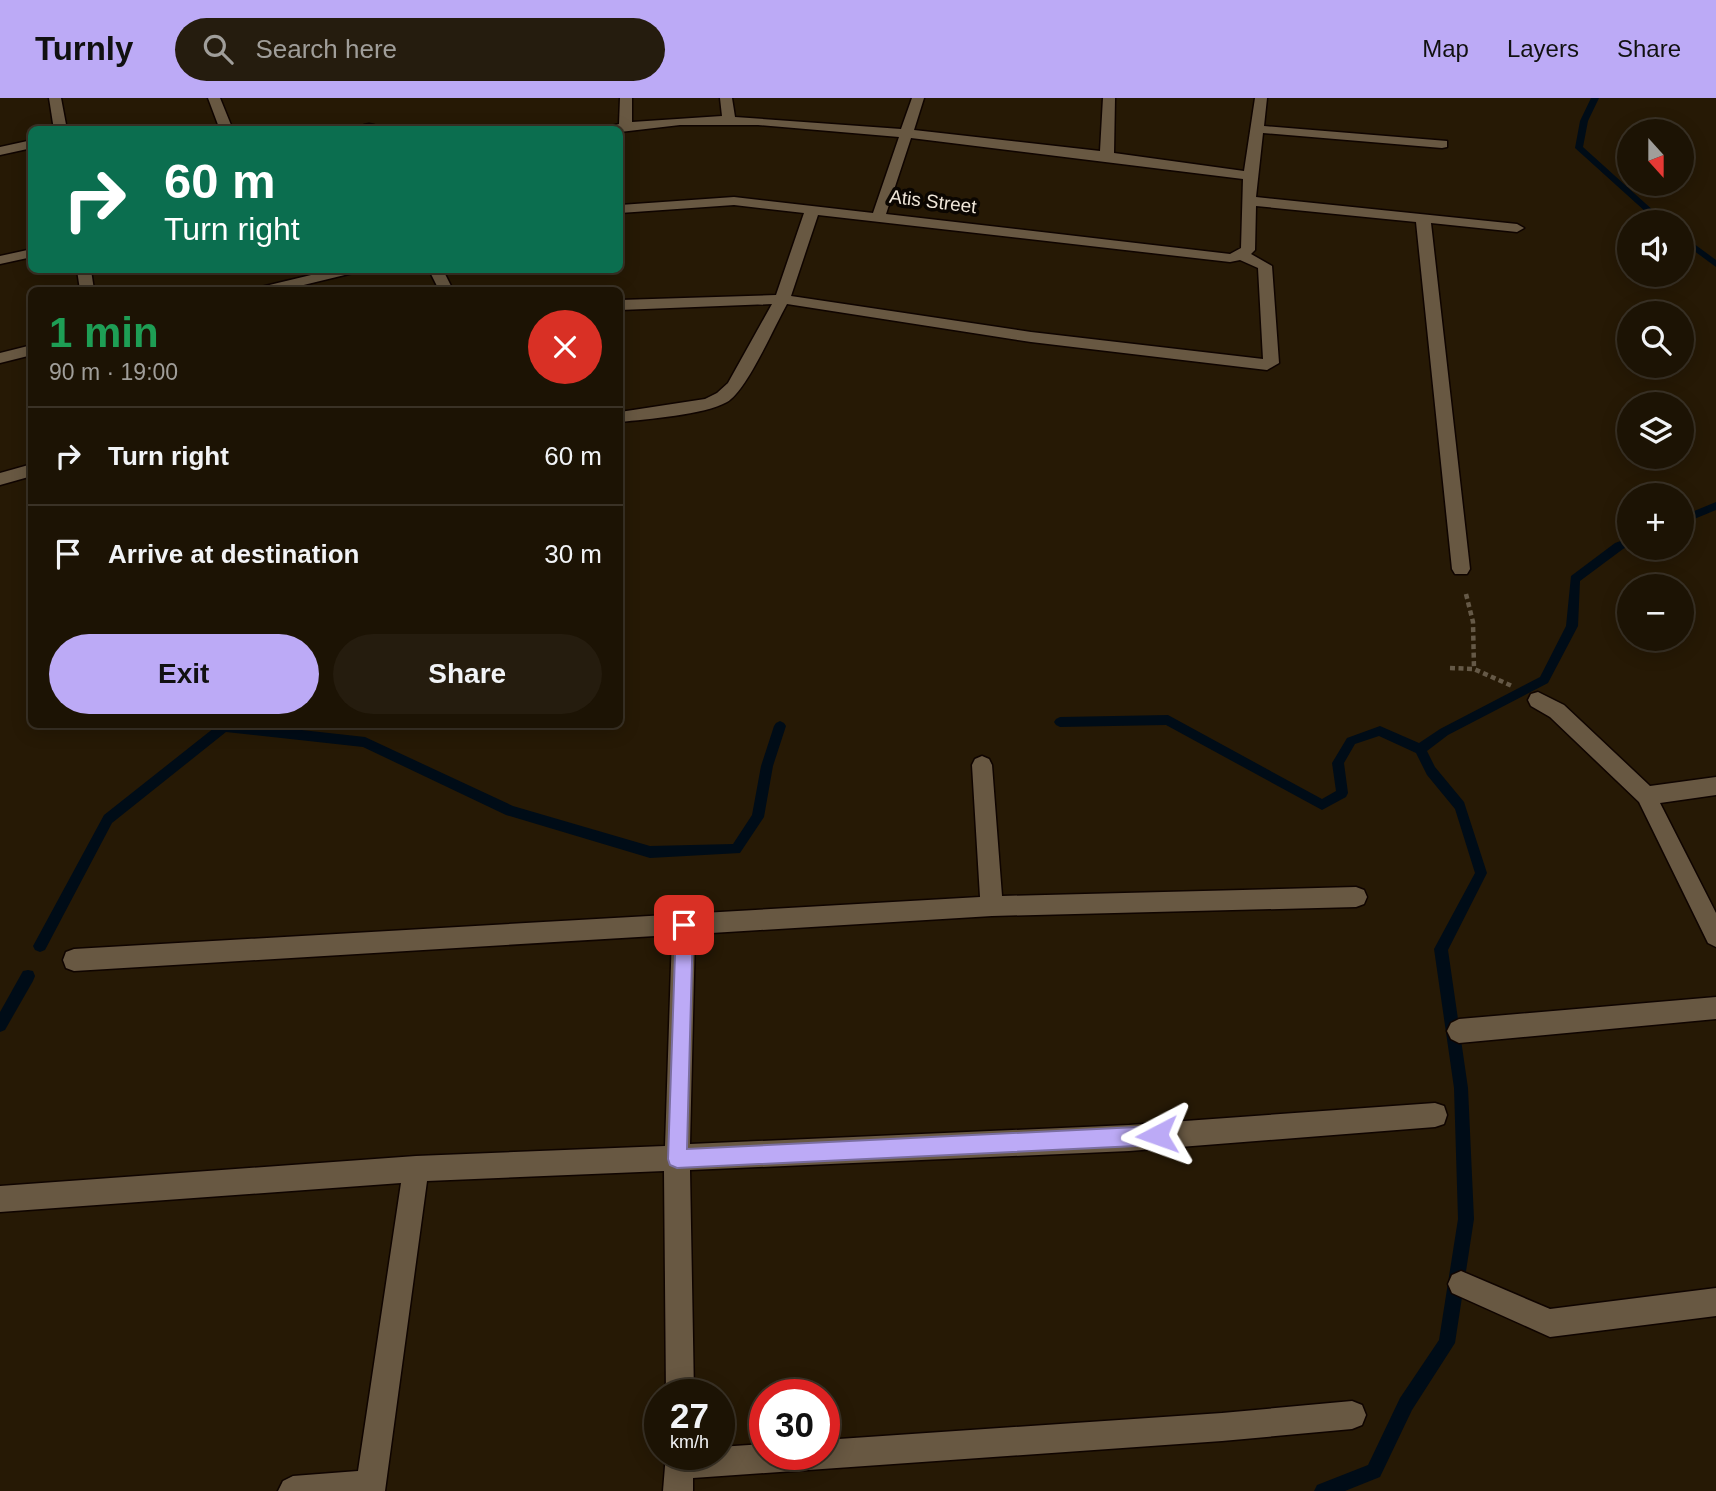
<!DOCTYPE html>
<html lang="en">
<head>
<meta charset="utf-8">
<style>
  body { margin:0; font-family:Arial,sans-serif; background:#251c0e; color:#f1f3f6; height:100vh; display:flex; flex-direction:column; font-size:26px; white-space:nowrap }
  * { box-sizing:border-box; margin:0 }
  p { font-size:23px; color:#a09e9a }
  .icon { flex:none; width:38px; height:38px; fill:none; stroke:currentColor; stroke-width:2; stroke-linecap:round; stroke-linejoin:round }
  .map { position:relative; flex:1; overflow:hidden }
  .details { position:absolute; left:28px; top:189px; width:595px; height:441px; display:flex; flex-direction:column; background:#1c1304; border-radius:10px; box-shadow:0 4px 18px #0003,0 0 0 2px #3a3226 }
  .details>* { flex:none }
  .top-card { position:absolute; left:28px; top:28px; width:595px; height:147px; border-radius:10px; box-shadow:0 4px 18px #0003,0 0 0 2px #3a3226; background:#0b6e4f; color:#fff; overflow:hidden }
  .needle { width:46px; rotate:159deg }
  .controls { position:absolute; left:1617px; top:21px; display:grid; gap:14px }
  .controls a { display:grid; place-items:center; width:77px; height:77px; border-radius:50%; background:#1c1304; box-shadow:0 4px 18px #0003,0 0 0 2px #3a3226; font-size:35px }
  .speed { position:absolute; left:644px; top:1281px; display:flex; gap:14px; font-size:35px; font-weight:700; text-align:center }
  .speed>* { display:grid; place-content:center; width:91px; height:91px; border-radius:50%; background:#1c1304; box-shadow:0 4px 18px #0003,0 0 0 2px #3a3226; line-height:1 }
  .speed small { font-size:18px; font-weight:400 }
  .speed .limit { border:10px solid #d22; background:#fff; color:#111 }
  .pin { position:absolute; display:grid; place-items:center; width:60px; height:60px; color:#fff; margin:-30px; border-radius:14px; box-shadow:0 4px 10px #0006 }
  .me { position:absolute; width:77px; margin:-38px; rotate:266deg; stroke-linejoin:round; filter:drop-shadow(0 0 5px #0008) }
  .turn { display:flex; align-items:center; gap:24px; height:147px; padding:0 21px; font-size:32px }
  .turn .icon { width:91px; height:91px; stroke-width:2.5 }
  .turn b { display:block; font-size:49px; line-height:60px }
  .round { display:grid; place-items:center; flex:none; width:74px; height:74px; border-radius:37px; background:#251c0e }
  .headline { display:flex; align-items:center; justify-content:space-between; height:119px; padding:0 21px }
  h1 { font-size:42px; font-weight:600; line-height:52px; color:#1e9e55 }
  .cta { display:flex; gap:14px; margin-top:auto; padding:14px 21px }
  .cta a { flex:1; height:80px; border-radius:42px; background:#bcaaf6; color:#111; font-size:28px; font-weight:600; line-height:80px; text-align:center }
  .cta a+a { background:#251c0e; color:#f1f3f6 }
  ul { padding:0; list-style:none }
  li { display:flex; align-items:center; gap:21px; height:98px; padding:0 21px; border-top:2px solid #3a3226 }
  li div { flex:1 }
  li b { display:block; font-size:26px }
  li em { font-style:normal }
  header { display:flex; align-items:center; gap:42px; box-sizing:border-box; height:98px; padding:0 35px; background:#bcaaf6; color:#111 }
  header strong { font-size:33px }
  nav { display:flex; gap:38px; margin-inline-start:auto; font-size:24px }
  .search { width:490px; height:63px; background:#251c0e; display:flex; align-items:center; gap:18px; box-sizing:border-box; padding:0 24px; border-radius:38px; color:#a09e9a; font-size:26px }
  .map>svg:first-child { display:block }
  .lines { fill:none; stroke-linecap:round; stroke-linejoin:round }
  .stream { fill:#000c17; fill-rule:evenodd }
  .minor-casing { stroke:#0f0400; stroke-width:3 }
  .path { stroke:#655947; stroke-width:4.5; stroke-dasharray:5 3.5; stroke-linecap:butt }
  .minor { fill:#685842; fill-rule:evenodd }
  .route { fill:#bcaaf6; stroke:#7a6ea0; stroke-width:2 }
  .labels { text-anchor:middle; stroke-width:7; stroke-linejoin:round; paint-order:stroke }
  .far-street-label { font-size:19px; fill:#efe6d9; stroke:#0b0601 }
</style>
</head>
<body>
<header>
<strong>Turnly</strong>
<div class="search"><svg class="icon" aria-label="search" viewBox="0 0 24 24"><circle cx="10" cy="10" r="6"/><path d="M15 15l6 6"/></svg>Search here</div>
<nav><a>Map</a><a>Layers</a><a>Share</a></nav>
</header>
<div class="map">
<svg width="1716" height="1393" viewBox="0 0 1716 1393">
  <rect width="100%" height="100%" fill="#261905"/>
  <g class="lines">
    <g class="stream">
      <path d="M1591 0H1599L1588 23 1583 49 1666 124H1657L1575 50 1580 23Z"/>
      <path d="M1682 137 1716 162V169L1682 144Z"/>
      <path d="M1716 404V412L1682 426V418Z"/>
      <path d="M1629 440V448L1623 451 1580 483 1578 528 1548 585 1448 637 1427 653 1435 669 1464 704 1487 775 1448 852 1468 990 1474 1121 1455 1245 1412 1312 1380 1379 1345 1393H1314L1317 1387 1368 1367 1400 1300 1439 1242 1458 1121 1454 990 1434 851 1475 775 1455 711 1427 677 1416 655 1379 638 1355 646 1344 665 1348 695 1346 699 1322 712 1166 627 1060 629 1056 627 1054 624 1056 621 1060 619 1168 617 1322 701 1336 693 1332 665 1347 640 1380 628 1419 645 1440 631 1540 579 1566 528 1571 478 1615 445Z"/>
      <path d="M780 623 784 625 786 628 773 668 764 719 740 755 650 760 506 717 363 649 226 634 112 725 45 852 40 854 35 852 33 848 104 717 219 626H246L365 639 513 708 650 748 733 746 752 717 761 668 774 628 776 625Z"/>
      <path d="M28 872 33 873 35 878 33 883 5 932 0 934V914L23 873Z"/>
    </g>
    <g class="minor-casing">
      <g id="minor">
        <path d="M49 0H61L67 32H54Z"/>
        <path d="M208 0H220L233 32H220Z"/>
        <path d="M620 0H632V24L722 18 720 0H732L735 19 901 31 912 0H924L914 32 1100 53 1103 0H1115L1114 55 1244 73 1255 0H1267L1264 28 1447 43V49L1442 50 1263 35 1256 99 1517 126 1524 130 1517 134 1431 125 1470 471 1467 476H1455L1452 471 1416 124 1256 108 1255 152 1251 156 1272 168 1279 265 1267 272 1031 244 787 206C774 229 747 292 727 304 704 317 647 321 620 324V314L705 301 717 295 728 285 772 206 620 212V202L776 197 804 115 734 107 620 115V107L734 99 873 115 899 39 758 27H680L620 34 598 32 619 26ZM911 40 1243 81 1241 150 1230 156 886 116ZM818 117 1230 164 1240 162 1258 170 1263 261 1031 234 791 198Z"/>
        <path d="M369 26 374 27 376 32H363L364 27Z"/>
        <path d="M32 42V50L0 57V49Z"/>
        <path d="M32 151V159L0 166V158Z"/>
        <path d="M77 172H91L94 192H80Z"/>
        <path d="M332 172H355L353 175 283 192H259L261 189Z"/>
        <path d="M429 172H443L453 192H439Z"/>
        <path d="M32 247V257L0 265V255Z"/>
        <path d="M32 366V378L0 387V375Z"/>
        <path d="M1538 594 1564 607 1650 688 1716 679V697L1660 705 1716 815V849L1708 845 1639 704 1550 619 1531 608 1528 602 1531 596Z"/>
        <path d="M982 658 989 661 992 667 1002 798 1356 789 1364 792 1367 799 1364 806 1356 809 992 818 695 836 690 1046 1129 1027 1435 1005 1444 1008 1447 1017 1444 1026 1435 1029 1129 1053 690 1072 694 1297H666L664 1073 427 1083 385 1393H278L283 1383 293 1378 358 1373 401 1085 0 1114V1088L416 1058 665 1048 672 837 74 873 66 870 63 862 66 854 74 851 980 799 972 667 975 661Z"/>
        <path d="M1716 899V921L1459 945 1451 941 1447 933 1451 925 1459 921Z"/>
        <path d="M1461 1173 1550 1211 1716 1190V1218L1550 1239 1452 1195 1448 1186 1452 1177Z"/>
        <path d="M1352 1303 1362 1307 1366 1317 1362 1327 1352 1331 1222 1343 693 1380V1393H663L666 1356H719V1349L765 1346V1356H824V1342L1222 1315Z"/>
      </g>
    </g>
    <g class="path">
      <path d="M1466 496 1473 524 1474 571"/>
      <path d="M1450 570 1474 571 1512 588"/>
    </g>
    <use href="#minor" class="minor"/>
  </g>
  <path class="route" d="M684 819 690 821 693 827 687 1051 1157 1028 1163 1031 1166 1037 1163 1044 1157 1047 677 1070 670 1067 668 1061 676 827 678 821Z"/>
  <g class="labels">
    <g class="far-street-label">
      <text transform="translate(933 103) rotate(7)" y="7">Atis Street</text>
    </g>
  </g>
</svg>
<div class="controls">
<a><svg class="needle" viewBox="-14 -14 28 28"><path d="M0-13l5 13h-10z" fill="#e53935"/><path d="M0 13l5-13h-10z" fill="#a09e9a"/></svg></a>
<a><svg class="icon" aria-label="sound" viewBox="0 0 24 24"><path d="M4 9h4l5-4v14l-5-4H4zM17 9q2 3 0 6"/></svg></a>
<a><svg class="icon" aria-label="search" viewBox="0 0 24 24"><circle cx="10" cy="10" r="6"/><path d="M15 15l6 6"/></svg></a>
<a><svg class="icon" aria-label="layers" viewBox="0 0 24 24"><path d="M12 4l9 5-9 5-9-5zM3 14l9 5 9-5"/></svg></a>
<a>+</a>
<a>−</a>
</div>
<div class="speed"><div>27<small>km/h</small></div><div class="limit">30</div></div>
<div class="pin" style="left:684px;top:827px;background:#d93025"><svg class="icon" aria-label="arrive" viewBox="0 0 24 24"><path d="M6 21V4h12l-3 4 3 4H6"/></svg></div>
<svg class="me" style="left:1157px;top:1037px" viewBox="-20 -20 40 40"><path d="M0-17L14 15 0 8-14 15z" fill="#bcaaf6" stroke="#fff" stroke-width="4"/></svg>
<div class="top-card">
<div class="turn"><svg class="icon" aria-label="right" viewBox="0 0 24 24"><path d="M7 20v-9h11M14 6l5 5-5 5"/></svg><div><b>60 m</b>Turn right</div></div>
</div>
<section class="details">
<div class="headline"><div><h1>1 min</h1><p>90 m · 19:00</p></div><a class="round" style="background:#d93025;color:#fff"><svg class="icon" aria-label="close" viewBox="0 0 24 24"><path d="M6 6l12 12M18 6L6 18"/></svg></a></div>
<ul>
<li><svg class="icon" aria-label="right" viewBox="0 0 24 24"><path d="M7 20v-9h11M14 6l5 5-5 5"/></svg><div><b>Turn right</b></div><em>60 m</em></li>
<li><svg class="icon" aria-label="arrive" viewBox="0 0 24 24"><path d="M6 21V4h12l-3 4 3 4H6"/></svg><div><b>Arrive at destination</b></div><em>30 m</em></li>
</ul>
<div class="cta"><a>Exit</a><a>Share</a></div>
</section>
</div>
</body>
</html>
